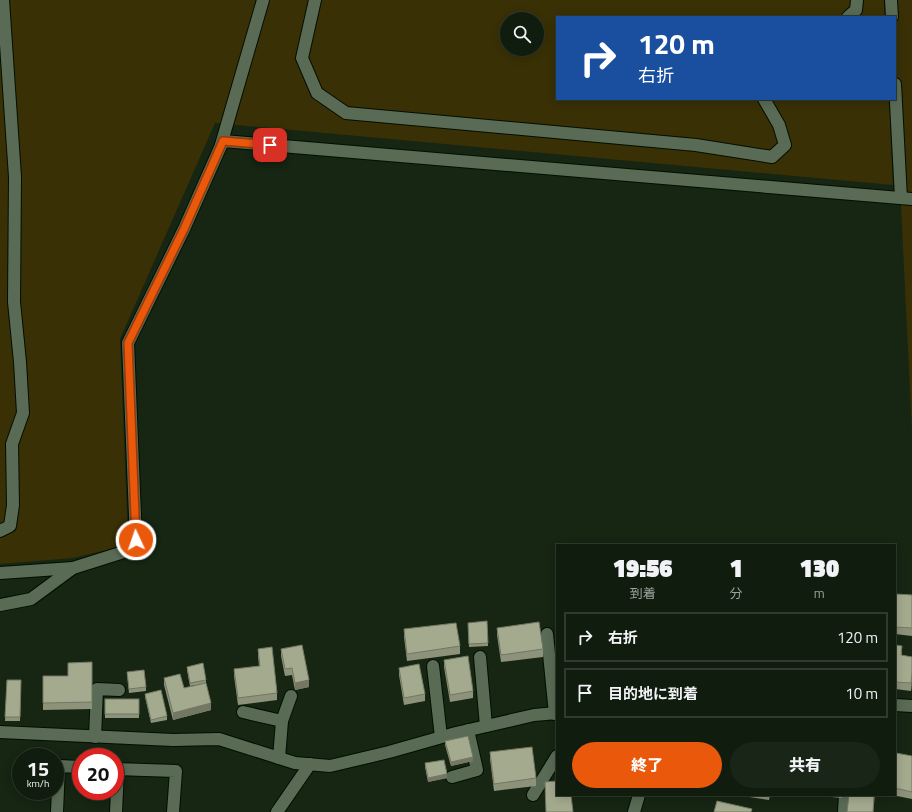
<!DOCTYPE html>
<html lang="ja">
<head>
<meta charset="utf-8">
<style>
  body { margin:0; font-family:"Titillium Web","Noto Sans JP",sans-serif; background:#192517; color:#f1f3f6; height:100vh; display:flex; flex-direction:column; font-size:15px; white-space:nowrap }
  * { box-sizing:border-box; margin:0 }
  p { font-size:13px; color:#9ca19e }
  .icon { flex:none; width:22px; height:22px; fill:none; stroke:currentColor; stroke-width:2; stroke-linecap:round; stroke-linejoin:round }
  .map { position:relative; flex:1; overflow:hidden }
  .side { position:absolute; left:556px; top:544px; width:340px; height:252px; display:flex; flex-direction:column; background:#101c0e; border-radius:0px; box-shadow:0 2px 10px #0003,0 0 0 1px #303a2e }
  .side>* { flex:none }
  .top-card { position:absolute; left:556px; top:16px; width:340px; height:84px; border-radius:0px; box-shadow:0 2px 10px #0003,0 0 0 1px #303a2e; background:#1a4fa0; color:#fff; overflow:hidden }
  .tools { position:absolute; left:500px; top:12px; display:grid; gap:8px }
  .tools a { display:grid; place-items:center; width:44px; height:44px; border-radius:50%; background:#101c0e; box-shadow:0 2px 10px #0003,0 0 0 1px #303a2e; font-size:20px }
  .speed { position:absolute; left:12px; top:748px; display:flex; gap:8px; font-size:20px; font-weight:700; text-align:center }
  .speed>* { display:grid; place-content:center; width:52px; height:52px; border-radius:50%; background:#101c0e; box-shadow:0 2px 10px #0003,0 0 0 1px #303a2e; line-height:1 }
  .speed small { font-size:10px; font-weight:400 }
  .speed .limit { border:6px solid #d22; background:#fff; color:#111 }
  .pin { position:absolute; display:grid; place-items:center; width:34px; height:34px; color:#fff; margin:-17px; border-radius:8px; box-shadow:0 2px 6px #0006 }
  .me { position:absolute; width:44px; margin:-22px; rotate:357deg; stroke-linejoin:round; filter:drop-shadow(0 0 3px #0008) }
  .turn { display:flex; align-items:center; gap:14px; height:84px; padding:0 16px; font-size:18px }
  .turn .icon { width:52px; height:52px; stroke-width:2.5 }
  .turn b { display:block; font-size:28px; line-height:34px }
  .eta { display:flex; justify-content:space-evenly; align-items:center; height:68px; text-align:center }
  .eta b { font-size:24px; font-weight:800; line-height:28px }
  .action { display:flex; gap:8px; margin-top:auto; padding:8px 16px }
  .action a { flex:1; height:46px; border-radius:24px; background:#ea580c; color:#fff; font-size:16px; font-weight:800; line-height:46px; text-align:center }
  .action a+a { background:#192517; color:#f1f3f6 }
  ul { padding:0; list-style:none }
  li { display:flex; align-items:center; gap:12px; height:50px; margin:0 8px 6px; padding:0 8px; border:2px solid #303a2e; border-radius:0px }
  li div { flex:1 }
  li b { display:block; font-size:15px }
  li em { font-style:normal }
  .map>svg:first-child { display:block }
  .green { fill:#393006; fill-rule:evenodd }
  .lines { fill:none; stroke-linecap:round; stroke-linejoin:round }
  .minor-casing { stroke:#030e01; stroke-width:14 }
  .minor { stroke:#596b55; stroke-width:12 }
  .wall { fill:#8d927a }
  .shaded-wall { fill:#737763 }
  .building { fill:#a4aa8e; stroke:#737763 }
  .route-casing { stroke:#983908; stroke-width:10 }
  .route { stroke:#ea580c; stroke-width:7 }
</style>
</head>
<body>
<div class="map">
<svg width="912" height="812" viewBox="0 0 912 812">
  <rect width="100%" height="100%" fill="#162613"/>
  <g class="green">
    <path d="M0 0H884L885 17H557V99H889L893 185 215 123 120 339 128 540 125 546 73 558 0 564ZM507 19H537V49H507Z"/>
    <path d="M891 0H912V431L895 84V17Z"/>
  </g>
  <g class="lines">
    <g class="minor-casing">
      <g id="minor">
        <path d="M315 0 302 58 317 93 346 113 696 145 772 157 785 145 779 125 764 99"/>
        <path d="M891 0 892 17"/>
        <path d="M848 17 856 10 857 0"/>
        <path d="M895 84 901 198"/>
        <path d="M221 145 263 0"/>
        <path d="M0 531 10 526 13 505 12 444 23 413 20 362 14 302 15 177 3 0"/>
        <path d="M0 573 73 568"/>
        <path d="M0 605 31 599 73 568 130 550 136 540 128 343 184 229 223 141 912 199"/>
        <path d="M547 634 555 714"/>
        <path d="M480 657 486 726"/>
        <path d="M433 666 441 737"/>
        <path d="M895 705 912 706"/>
        <path d="M243 712 282 721"/>
        <path d="M0 732 173 740 219 739 295 763 330 766 389 752 456 733 534 715 557 713"/>
        <path d="M95 737 97 689 119 690"/>
        <path d="M279 758 282 721 291 696"/>
        <path d="M115 769 176 771 173 812"/>
        <path d="M452 777 477 770 468 730"/>
        <path d="M533 795 557 756"/>
        <path d="M57 812 59 766 81 767"/>
        <path d="M116 812 118 769"/>
        <path d="M277 812 310 764"/>
        <path d="M634 812 639 795"/>
        <path d="M844 812 845 795"/>
      </g>
    </g>
    <use href="#minor" class="minor"/>
  </g>
  <g class="wall">
    <path d="M895 594 912 595V636L895 634Z"/>
    <path d="M468 623 488 643V646L469 647Z"/>
    <path d="M497 628 543 649V657L501 662 497 635Z"/>
    <path d="M404 629 460 646V654L407 661 404 637Z"/>
    <path d="M895 645 902 653V656L912 657V679L911 691 895 689Z"/>
    <path d="M258 649 277 693V700L238 705 234 676V669L259 666 258 656Z"/>
    <path d="M281 649 309 687 295 690 292 675 285 676 281 656Z"/>
    <path d="M444 660 473 691V698L450 702 444 667Z"/>
    <path d="M92 662V709L43 710V676H68Z"/>
    <path d="M187 667 206 680V683L211 710 173 720 164 685V678L184 688 197 685 190 686 187 670Z"/>
    <path d="M399 668 425 694V701L404 705 399 675Z"/>
    <path d="M127 672 146 687V691L129 693Z"/>
    <path d="M7 680H21L20 721H5Z"/>
    <path d="M145 694 167 716V720L151 723 145 697Z"/>
    <rect x="105" y="699" width="34" height="19"/>
    <path d="M445 741 473 761 451 766 445 745Z"/>
    <path d="M490 752 536 778V786L494 791 490 759Z"/>
    <path d="M895 755 912 756V799L892 795H895Z"/>
    <path d="M425 763 447 778 428 782 425 767Z"/>
    <path d="M736 795H770L769 800Z"/>
    <path d="M810 795H842V798Z"/>
  </g>
  <g class="shaded-wall">
    <path d="M912 672V679L911 691V683Z"/>
    <path d="M309 680V687L295 690V683Z"/>
    <path d="M211 703V710L173 720V713Z"/>
    <path d="M473 757V761L451 766V762Z"/>
    <path d="M447 774V778L428 782V778Z"/>
    <path d="M874 795H875L873 812Z"/>
  </g>
  <g class="building">
    <path d="M895 594 912 595V628L895 627Z"/>
    <path d="M487 621 488 643 469 644 468 623Z"/>
    <path d="M539 622 543 649 501 655 497 628Z"/>
    <path d="M456 623 460 646 407 654 404 629Z"/>
    <path d="M302 645 309 680 295 683 292 668 285 669 281 649Z"/>
    <path d="M895 645 902 646 901 655 912 657V672L911 683 895 682Z"/>
    <path d="M272 647 277 693 238 698 234 669 260 666 258 649Z"/>
    <path d="M468 656 473 691 450 695 444 660Z"/>
    <path d="M92 662V702L43 703V676H68V663Z"/>
    <path d="M203 663 206 680 190 683 187 667Z"/>
    <path d="M419 664 425 694 404 698 399 668Z"/>
    <path d="M144 670 146 687 129 689 127 672Z"/>
    <path d="M180 674 184 688 206 683 211 703 173 713 164 678Z"/>
    <path d="M7 680H21L20 717H5Z"/>
    <path d="M161 690 167 716 151 720 145 694Z"/>
    <rect x="105" y="699" width="34" height="15"/>
    <path d="M468 736 473 757 451 762 445 741Z"/>
    <path d="M532 747 536 778 494 784 490 752Z"/>
    <path d="M896 753 912 756V792L895 788V755Z"/>
    <path d="M444 760 447 774 428 778 425 763Z"/>
    <path d="M557 781V795H571L573 812H546L545 782Z"/>
    <path d="M849 795H874L873 812H847Z"/>
    <path d="M717 801 752 809 751 812H714Z"/>
  </g>
  <g class="lines">
    <g class="route-casing">
      <path id="route" d="M136 540 128 343 184 229 223 141 270 145"/>
    </g>
    <use href="#route" class="route"/>
  </g>
</svg>
<div class="tools">
<a><svg class="icon" aria-label="search" viewBox="0 0 24 24"><circle cx="10" cy="10" r="6"/><path d="M15 15l6 6"/></svg></a>
</div>
<div class="speed"><div>15<small>km/h</small></div><div class="limit">20</div></div>
<div class="pin" style="left:270px;top:145px;background:#d93025"><svg class="icon" aria-label="arrive" viewBox="0 0 24 24"><path d="M6 21V4h12l-3 4 3 4H6"/></svg></div>
<svg class="me" style="left:136px;top:540px" viewBox="-20 -20 40 40"><circle r="17" fill="#ea580c" stroke="#fff" stroke-width="3"/><path d="M0-11L8 9 0 5-8 9z" fill="#fff"/></svg>
<div class="top-card">
<div class="turn"><svg class="icon" aria-label="right" viewBox="0 0 24 24"><path d="M7 20v-9h11M14 6l5 5-5 5"/></svg><div><b>120 m</b>右折</div></div>
</div>
<section class="side">
<div class="eta">
<div><b>19:56</b><p>到着</p></div>
<div><b>1</b><p>分</p></div>
<div><b>130</b><p>m</p></div>
</div>
<ul>
<li><svg class="icon" aria-label="right" viewBox="0 0 24 24"><path d="M7 20v-9h11M14 6l5 5-5 5"/></svg><div><b>右折</b></div><em>120 m</em></li>
<li><svg class="icon" aria-label="arrive" viewBox="0 0 24 24"><path d="M6 21V4h12l-3 4 3 4H6"/></svg><div><b>目的地に到着</b></div><em>10 m</em></li>
</ul>
<div class="action"><a>終了</a><a>共有</a></div>
</section>
</div>
</body>
</html>
